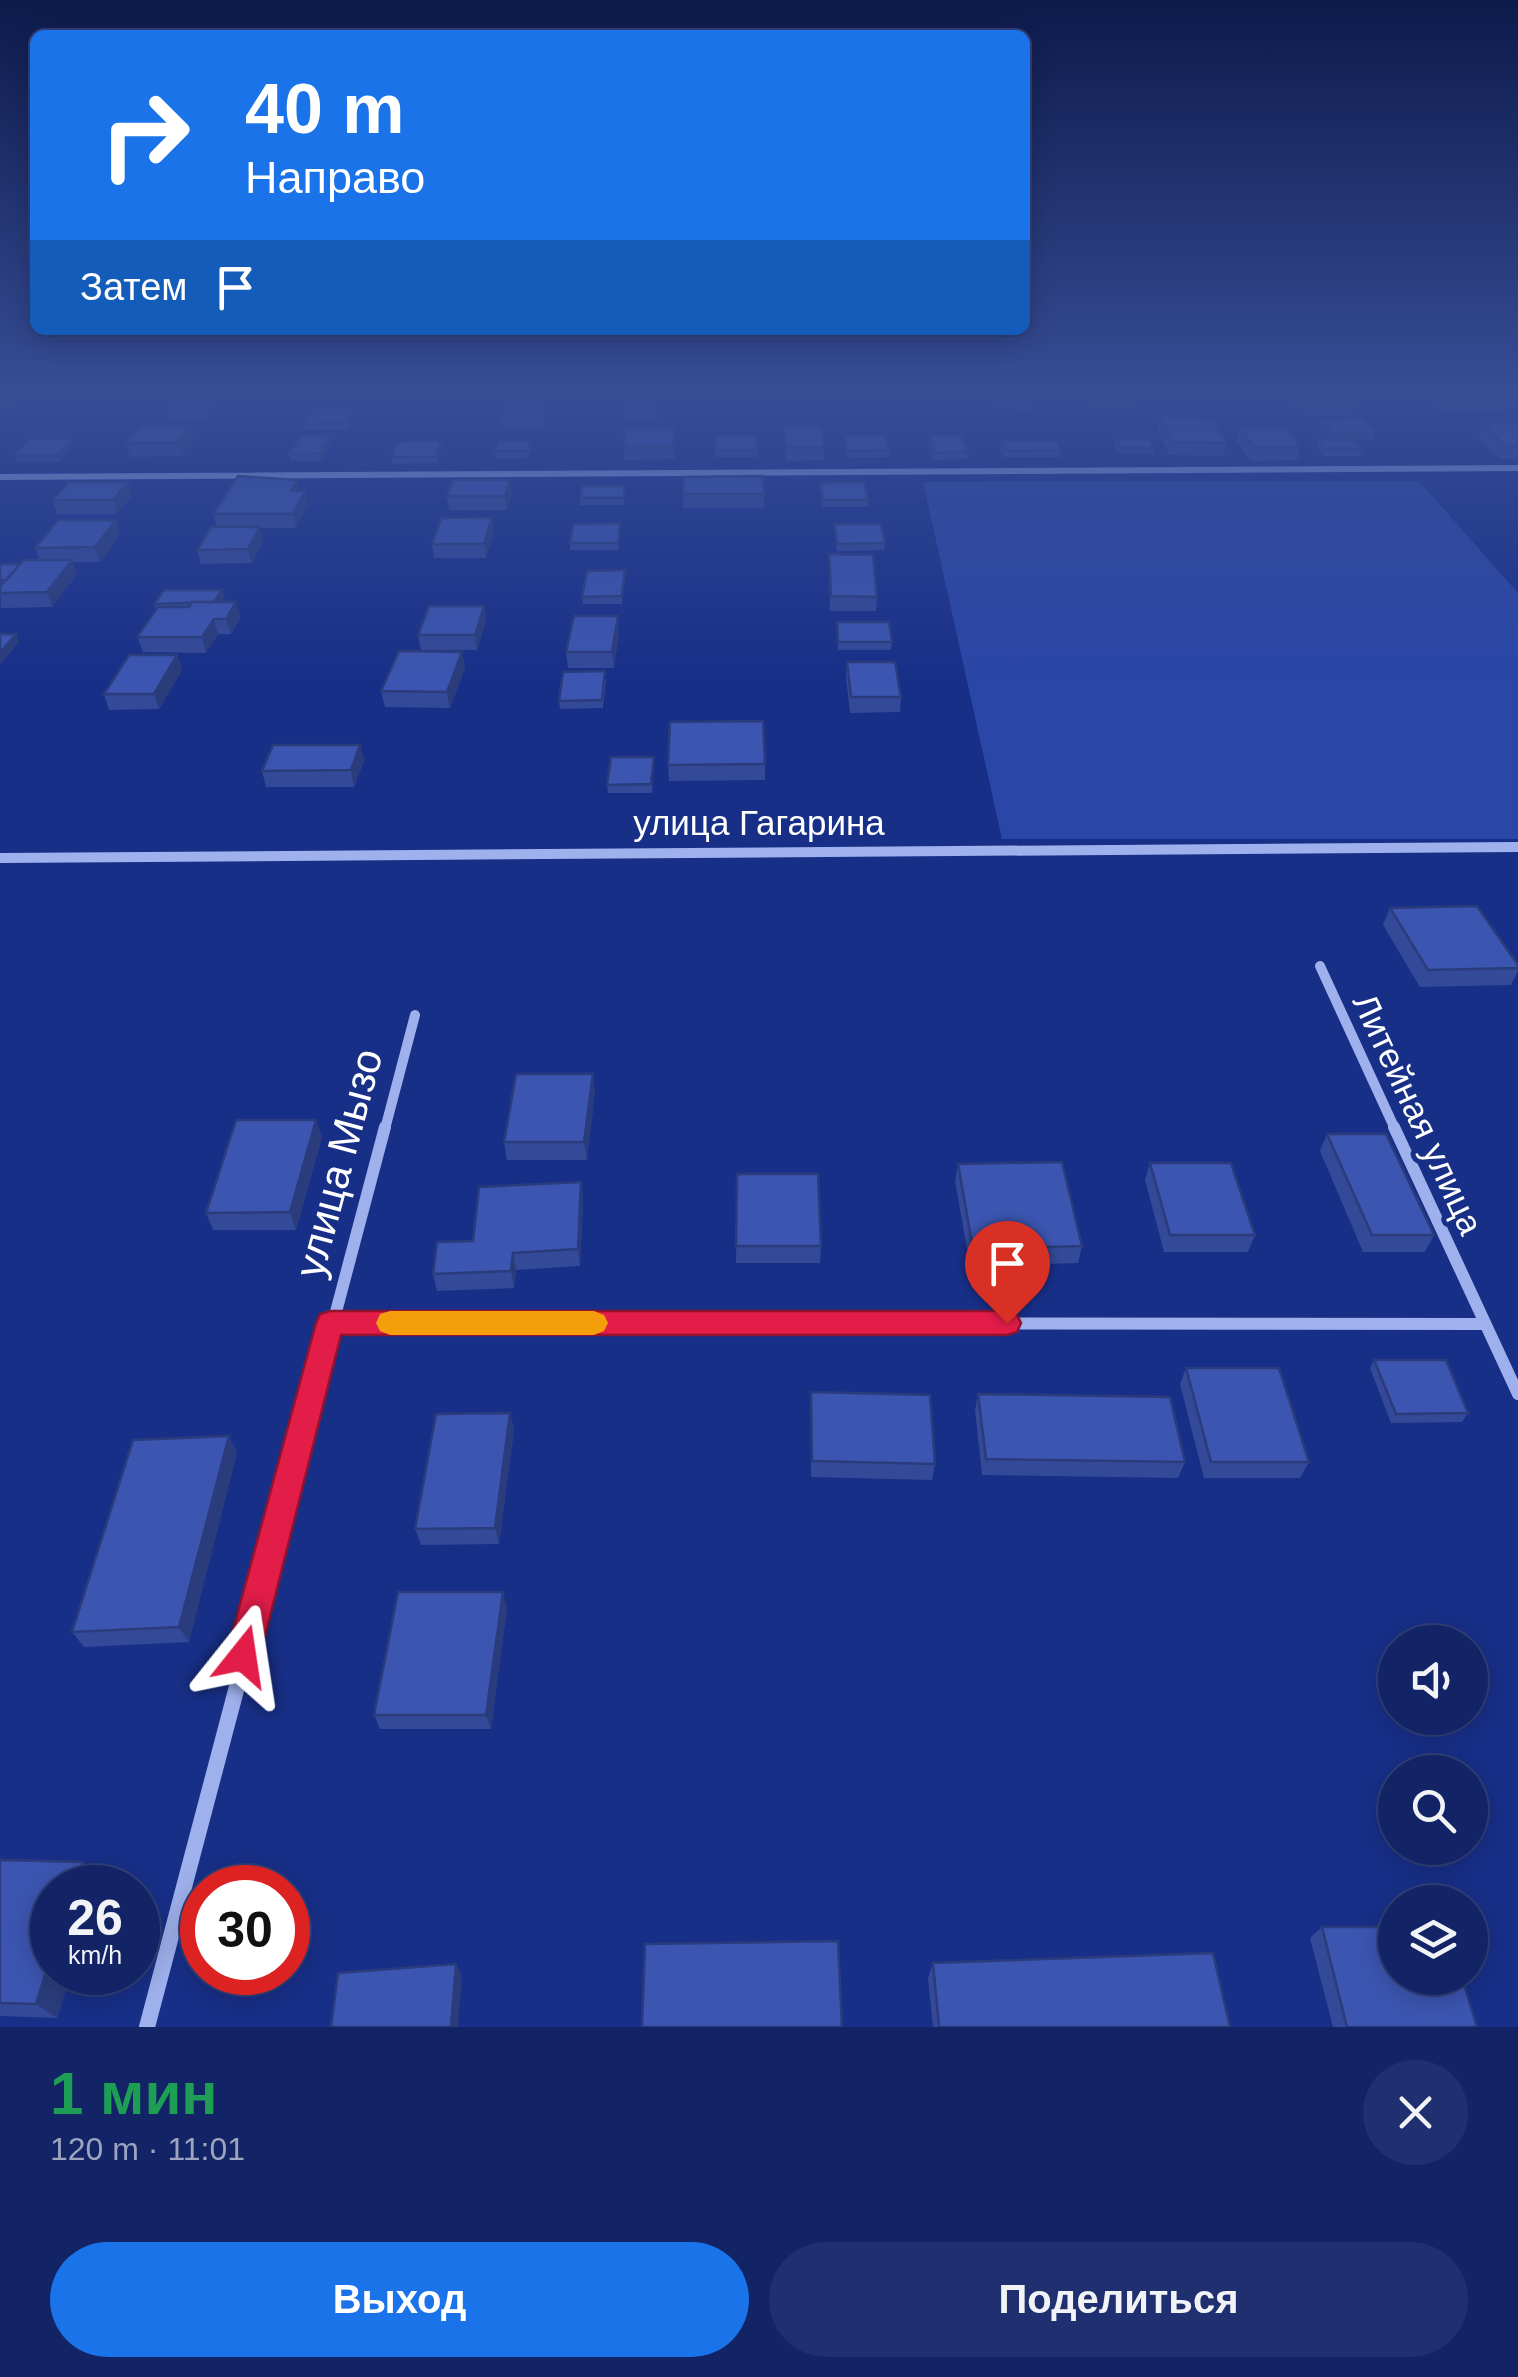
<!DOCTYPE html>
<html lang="ru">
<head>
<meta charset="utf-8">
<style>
  body { margin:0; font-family:Arial,sans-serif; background:#1f2f6f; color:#f1f3f6; height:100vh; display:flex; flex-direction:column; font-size:38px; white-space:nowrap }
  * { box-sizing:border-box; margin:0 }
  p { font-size:32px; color:#9ca4bf }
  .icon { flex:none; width:55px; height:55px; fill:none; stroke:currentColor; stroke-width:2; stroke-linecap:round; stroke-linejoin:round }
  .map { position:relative; height:2027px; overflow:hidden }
  .drawer { display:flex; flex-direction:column; background:#122366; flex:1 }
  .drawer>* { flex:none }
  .hud { position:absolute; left:30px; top:30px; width:1000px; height:305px; border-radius:15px; box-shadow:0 5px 25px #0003,0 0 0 2px #31407a; background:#1a73e8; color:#fff; overflow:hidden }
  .controls { position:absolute; left:1378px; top:1625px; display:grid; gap:20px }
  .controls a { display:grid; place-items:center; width:110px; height:110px; border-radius:50%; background:#122366; box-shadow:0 5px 25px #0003,0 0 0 2px #31407a; font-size:50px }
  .speed { position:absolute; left:30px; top:1865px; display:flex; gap:20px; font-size:50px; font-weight:700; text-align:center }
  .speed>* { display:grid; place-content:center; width:130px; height:130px; border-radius:50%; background:#122366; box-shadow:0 5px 25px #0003,0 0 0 2px #31407a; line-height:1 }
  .speed small { font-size:25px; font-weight:400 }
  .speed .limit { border:15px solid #d22; background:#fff; color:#111 }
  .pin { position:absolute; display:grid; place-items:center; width:85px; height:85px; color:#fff; margin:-102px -42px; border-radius:50% 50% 50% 0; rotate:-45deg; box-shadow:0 0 10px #0007 }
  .pin .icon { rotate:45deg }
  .me { position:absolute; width:110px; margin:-55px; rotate:15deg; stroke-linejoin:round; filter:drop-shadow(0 0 8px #0008) }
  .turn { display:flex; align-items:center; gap:35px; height:210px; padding:0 50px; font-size:45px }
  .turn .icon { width:130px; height:130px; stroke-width:2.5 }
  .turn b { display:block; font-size:70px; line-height:85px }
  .then { display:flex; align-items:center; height:95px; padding:0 50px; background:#0003; gap:20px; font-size:38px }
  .round { display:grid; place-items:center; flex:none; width:105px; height:105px; border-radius:52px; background:#1f2f6f }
  .summary { display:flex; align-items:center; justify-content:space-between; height:170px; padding:0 50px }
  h1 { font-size:60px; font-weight:800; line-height:75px; color:#1e9e55 }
  .action { display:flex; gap:20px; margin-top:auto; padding:20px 50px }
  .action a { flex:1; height:115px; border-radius:60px; background:#1a73e8; color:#fff; font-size:40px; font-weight:800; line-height:115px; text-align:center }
  .action a+a { background:#1f2f6f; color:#f1f3f6 }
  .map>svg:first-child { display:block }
  .green { fill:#2a46a6 }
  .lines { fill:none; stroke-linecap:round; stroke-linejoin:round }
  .minor-far3 { stroke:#9fb1ed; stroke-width:6 }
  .minor-far2 { stroke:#9fb1ed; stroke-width:10 }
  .minor-far1 { stroke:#9fb1ed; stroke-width:12 }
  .minor { stroke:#9fb1ed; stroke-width:16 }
  .tertiary { fill:#9fb1ed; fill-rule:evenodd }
  .wall { fill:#344997 }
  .shaded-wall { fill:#2a3c7b }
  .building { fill:#3c55b0; stroke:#2a3c7b; stroke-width:2.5 }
  .route { fill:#e11d48; stroke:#92132f; stroke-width:2.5 }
  .slow { fill:#f59e0b }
  .labels { text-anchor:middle; stroke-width:10; stroke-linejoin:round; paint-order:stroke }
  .street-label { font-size:35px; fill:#fff; stroke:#182f88 }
  .near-street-label { font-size:42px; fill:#fff; stroke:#182f88 }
</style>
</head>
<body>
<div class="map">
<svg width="1518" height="2027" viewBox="0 0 1518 2027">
  <rect width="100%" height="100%" fill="#182f88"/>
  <path class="green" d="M1419 481 1518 593V839H1002L923 482Z"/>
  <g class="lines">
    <path class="minor-far3" d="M0 477 1518 468"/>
    <g class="minor-far2">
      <path d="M1320 966 1395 1129"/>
      <path d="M385 1129 415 1015"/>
    </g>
    <g class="minor-far1">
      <path d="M1394 1127 1518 1394"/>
      <path d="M330 1323 1485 1324"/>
      <path d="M280 1523 385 1127"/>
    </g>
    <path class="minor" d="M147 2027 281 1520"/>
    <path class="tertiary" d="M1518 842V852L0 863V853Z"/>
  </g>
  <g class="wall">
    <path d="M321 395H366L365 398H321Z"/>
    <path d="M516 395H552L551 397H516Z"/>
    <path d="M626 395H660L658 419 625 420 624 407Z"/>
    <path d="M989 395 1035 407 1034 413 994 414 989 400Z"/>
    <path d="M1084 395H1127L1132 402 1130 409H1091Z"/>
    <path d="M1289 395H1352L1357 401 1354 414H1299L1288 399Z"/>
    <path d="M1430 395H1503L1508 399 1504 412 1443 413 1428 400Z"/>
    <path d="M219 404 210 418 168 419 166 412Z"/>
    <path d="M354 409 355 415 348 430H306L304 424Z"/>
    <path d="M546 410 542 428H502L501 421Z"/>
    <path d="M1160 416 1226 443 1223 456 1169 455 1157 429Z"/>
    <path d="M1321 420 1375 433 1373 440H1344L1362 449 1360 456H1324L1317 447 1318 440H1331L1319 426Z"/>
    <path d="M1483 424H1518V459H1500L1478 437Z"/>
    <path d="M190 426 194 439 181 456 130 457 126 443Z"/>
    <path d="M784 426 824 447V460L786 461Z"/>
    <path d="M1240 429 1300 447 1297 460 1251 461 1237 442Z"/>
    <path d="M756 435 757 457H715V436Z"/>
    <path d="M929 435 968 452 967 459 933 460 928 442Z"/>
    <path d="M844 436 889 450V457L847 458Z"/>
    <path d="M1115 439 1154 448 1153 454H1119L1114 446Z"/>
    <path d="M675 440 674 459 624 460V446Z"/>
    <path d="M441 441 442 448 437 463 393 464 391 457Z"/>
    <path d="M1001 441 1061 450 1060 457H1004L1000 448Z"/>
    <path d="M332 442 321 461H291L289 454Z"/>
    <path d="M74 445 60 462H17L15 455Z"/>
    <path d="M531 448 527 458H496L495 451Z"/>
    <path d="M820 483 868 500V507H823Z"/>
    <path d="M625 486 624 505H580V498Z"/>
    <path d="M300 491 308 505 296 528H260L263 541 252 563 201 564 197 550 217 527 213 514Z"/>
    <path d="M512 493 507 510H449L447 496Z"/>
    <rect x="683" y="494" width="81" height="14"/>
    <path d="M132 496 117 514H57L53 500Z"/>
    <path d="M834 524 885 543 884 550 837 551Z"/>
    <path d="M494 531 486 558H434L432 544Z"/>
    <path d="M620 531 618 550H570V543Z"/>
    <path d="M120 534 100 562H73L77 574 52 607 1 608 0 564H20L40 560 35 548Z"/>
    <path d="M829 554 877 597 876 611H830Z"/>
    <path d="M625 570 622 604H583L582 597Z"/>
    <path d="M222 590 225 598 222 602 241 617 231 634H218L206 653 143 652 137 637 156 610 154 604Z"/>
    <path d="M486 621 477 650H421L418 635Z"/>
    <path d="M837 622 892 642 891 650H838Z"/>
    <path d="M619 631 614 668H568L566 652Z"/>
    <path d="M462 652 465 668 450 708 385 707 381 691Z"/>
    <path d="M177 655 182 670 159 709 109 710 104 694Z"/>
    <path d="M847 662 901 697 900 712 850 713 846 677Z"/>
    <path d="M606 679 603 708 560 709 559 701Z"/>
    <path d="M360 745 364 761 354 787H266L262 771Z"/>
    <path d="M654 757 652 793H608L607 785Z"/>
    <path d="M765 764V780L669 781 668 765Z"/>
    <path d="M1390 908 1518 965V971L1511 985 1420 987 1383 925Z"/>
    <path d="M595 1091 587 1160H507L504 1142Z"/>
    <path d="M1327 1134 1434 1235 1425 1252H1363L1320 1151Z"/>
    <path d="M322 1137 296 1230H213L206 1213Z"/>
    <path d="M1150 1163 1255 1235 1248 1252H1164L1145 1180Z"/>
    <path d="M958 1164 1082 1246 1078 1263 970 1266 955 1181Z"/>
    <path d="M737 1174 821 1246 820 1263H736Z"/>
    <path d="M581 1182 583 1200 580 1266 516 1270 514 1288 437 1291 433 1274 473 1241Z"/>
    <path d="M1374 1360 1468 1413 1462 1422 1391 1423 1370 1368Z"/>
    <path d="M1186 1368 1309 1462 1300 1478H1204L1180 1384Z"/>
    <path d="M811 1392 935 1464 932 1480 811 1477Z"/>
    <path d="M978 1394 1185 1462 1178 1478 982 1475 975 1410Z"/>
    <path d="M510 1413 514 1429 499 1544 421 1545 415 1529Z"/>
    <path d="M229 1436 237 1452 189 1642 84 1647 72 1632Z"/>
    <path d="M507 1607 491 1729H380L374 1715Z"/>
    <path d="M0 1860 102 1880 52 1972H72L57 2018 0 2016Z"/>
    <path d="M1322 1927 1477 2027H1333L1310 1938Z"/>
    <path d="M933 1963 1230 2027H933L928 1978Z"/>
  </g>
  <g class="shaded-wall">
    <path d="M14 397 16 403 2 417 0 410Z"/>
    <path d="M217 398 219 404 210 418 208 412Z"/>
    <path d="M354 409 355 415 348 430 347 423Z"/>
    <path d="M190 426 194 439 181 456 177 443Z"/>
    <path d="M330 435 332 442 321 461 320 454Z"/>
    <path d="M72 439 74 445 60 462 57 455Z"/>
    <path d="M441 441 442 448 437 463 436 457Z"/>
    <path d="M297 480 300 494 291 491Z"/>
    <path d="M510 480 512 493 507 510 505 496Z"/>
    <path d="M128 482 132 496 117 514 113 500Z"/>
    <path d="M305 491 308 505 296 528 293 514Z"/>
    <path d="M492 517 494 531 486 558 484 544Z"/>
    <path d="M116 520 120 534 100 562 95 547Z"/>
    <path d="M260 527 263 541 252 563 248 549Z"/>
    <path d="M72 560 77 574 52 607 47 592Z"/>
    <path d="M222 590 225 598 216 611 213 604Z"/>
    <path d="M236 602 241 617 231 634 226 619Z"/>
    <path d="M484 606 486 621 477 650 475 635Z"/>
    <path d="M618 616 619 631 614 668 612 652Z"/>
    <path d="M214 619 218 634 206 653 202 637Z"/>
    <path d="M16 634 19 642 0 665V653Z"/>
    <path d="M462 652 465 668 450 708 447 692Z"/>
    <path d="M177 655 182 670 159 709 154 694Z"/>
    <path d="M360 745 364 761 354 787 351 770Z"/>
    <path d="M593 1074 595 1091 587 1160 584 1142Z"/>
    <path d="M316 1120 322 1137 296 1230 290 1212Z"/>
    <path d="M581 1182 583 1200 580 1266 578 1249Z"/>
    <path d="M513 1253 516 1270 514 1288 511 1271Z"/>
    <path d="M510 1413 514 1429 499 1544 495 1528Z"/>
    <path d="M229 1436 237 1452 189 1642 179 1627Z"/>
    <path d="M503 1592 507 1607 491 1729 486 1715Z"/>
    <path d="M83 1862 102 1880 99 1888H74Z"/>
    <path d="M52 1953V1972H72L57 2018 36 2004Z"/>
    <path d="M456 1964 462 1975 458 2027H451Z"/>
  </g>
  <g class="building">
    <path d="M626 395H659L657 407H624Z"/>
    <path d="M990 395H1030L1035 407H994Z"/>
    <path d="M1088 395H1127L1132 402H1092Z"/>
    <path d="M1298 395H1352L1357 401H1302Z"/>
    <path d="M1441 395H1503L1508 399 1447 400Z"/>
    <path d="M0 397H14L0 410Z"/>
    <path d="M176 398H217L208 412H166Z"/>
    <path d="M507 404H546L541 421H501Z"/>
    <path d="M312 409H354L347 423 304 424Z"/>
    <path d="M1160 416 1214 421 1226 443 1172 442Z"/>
    <path d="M1362 419 1375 433 1333 434 1321 420Z"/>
    <path d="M1483 424H1518V446H1505Z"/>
    <path d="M142 426H190L177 443H126Z"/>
    <path d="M784 426H821L824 447H786Z"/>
    <path d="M625 427H675L673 446H624Z"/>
    <path d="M1285 428 1300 447H1254L1240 429Z"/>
    <path d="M330 435 320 454H289L300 436Z"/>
    <path d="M756 435 757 450H715V436Z"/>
    <path d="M885 435 889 450 847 451 844 436Z"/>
    <path d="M929 435H961L968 452 934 453Z"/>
    <path d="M30 439H72L57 455H15Z"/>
    <path d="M1115 439H1149L1154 448H1120Z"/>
    <path d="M1318 440H1354L1362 449H1326Z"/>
    <path d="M441 441 436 457H391L398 442Z"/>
    <path d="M499 441H530L527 451H495Z"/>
    <path d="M1001 441H1056L1061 450 1005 451Z"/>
    <path d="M238 476 297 480 291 491H305L293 514H213Z"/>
    <path d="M762 476 764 494H683V477Z"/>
    <path d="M453 480H510L505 496H447Z"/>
    <path d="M69 482H128L113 500H53Z"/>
    <path d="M864 482 868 500H823L820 483Z"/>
    <path d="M582 486H625L623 498H580Z"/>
    <path d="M492 517 484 544H432L441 518Z"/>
    <path d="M58 520H116L95 547 35 548Z"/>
    <path d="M620 523 618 543H570L573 524Z"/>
    <path d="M834 524H881L885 543 837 544Z"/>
    <path d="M211 527H260L248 549 197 550Z"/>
    <path d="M829 554 873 555 877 597 831 596Z"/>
    <path d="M23 560H72L47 592 0 593V587Z"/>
    <path d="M0 564H20L6 580H0Z"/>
    <path d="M625 570 622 596 582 597 587 571Z"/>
    <path d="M164 590H222L214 602 154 604Z"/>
    <path d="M192 602H236L226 619H214L202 637H137L158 607H189Z"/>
    <path d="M429 606H484L475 635H418Z"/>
    <path d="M574 616H618L612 652H566Z"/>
    <path d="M837 622H889L892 642H838Z"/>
    <path d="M0 634H16L0 653Z"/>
    <path d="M399 651 462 652 447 692 381 691Z"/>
    <path d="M129 655H177L154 694H104Z"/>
    <path d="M847 662H895L901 697H851Z"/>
    <path d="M605 671 602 700 559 701 563 672Z"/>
    <path d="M763 721 765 764 668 765 670 722Z"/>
    <path d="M273 745H360L351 770 262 771Z"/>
    <path d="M611 757H654L651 784 607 785Z"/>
    <path d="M1477 906 1518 965V968L1428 970 1390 908Z"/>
    <path d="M516 1074H593L584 1142H504Z"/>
    <path d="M236 1120H316L290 1212 206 1213Z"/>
    <path d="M1327 1134H1386L1434 1235H1372Z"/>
    <path d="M1062 1162 1082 1246 973 1249 958 1164Z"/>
    <path d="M1150 1163H1231L1255 1235H1170Z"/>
    <path d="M737 1174H818L821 1246H736Z"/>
    <path d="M581 1182 578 1249 513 1253 511 1271 433 1274 437 1242 473 1241 479 1187Z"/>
    <path d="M1374 1360H1446L1468 1413 1396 1414Z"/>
    <path d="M1186 1368H1279L1309 1462H1211Z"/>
    <path d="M811 1392 930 1395 935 1464 812 1461Z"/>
    <path d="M978 1394 1170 1397 1185 1462 986 1459Z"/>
    <path d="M510 1413 495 1528 415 1529 436 1414Z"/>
    <path d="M229 1436 179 1627 72 1632 133 1440Z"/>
    <path d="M398 1592H503L486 1715H374Z"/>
    <path d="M0 1860 83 1862 74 1888H52V1953L36 2004 0 2003Z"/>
    <path d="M1322 1927H1395V1978H1462L1477 2027H1347Z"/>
    <path d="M838 1941 842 2027H642L645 1944Z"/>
    <path d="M1213 1953 1230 2027H939L933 1963Z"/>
    <path d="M456 1964 451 2027H331L338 1973Z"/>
  </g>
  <linearGradient id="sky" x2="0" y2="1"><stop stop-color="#0d1a4b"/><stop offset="0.58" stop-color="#374d96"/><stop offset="1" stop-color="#374d96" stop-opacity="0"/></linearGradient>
  <rect width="1518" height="679" fill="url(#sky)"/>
  <path class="route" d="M330 1311H1007L1017 1315 1021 1323 1017 1332 1007 1335H341L260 1656 255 1669 243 1674 231 1669 226 1656 316 1323 320 1314Z"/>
  <path class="slow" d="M390 1311H594L604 1315 608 1323 604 1331 594 1335H390L380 1331 376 1323 380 1314Z"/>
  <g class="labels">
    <g class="street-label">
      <text x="759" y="835">улица Гагарина</text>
      <text transform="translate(1418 1114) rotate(65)" y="12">Литейная улица</text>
    </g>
    <g class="near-street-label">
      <text transform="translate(338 1163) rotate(-75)" y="15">улица Мызо</text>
    </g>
  </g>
</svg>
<div class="controls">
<a><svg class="icon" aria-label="sound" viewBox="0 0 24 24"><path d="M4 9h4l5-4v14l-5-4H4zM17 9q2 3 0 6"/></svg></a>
<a><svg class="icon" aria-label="search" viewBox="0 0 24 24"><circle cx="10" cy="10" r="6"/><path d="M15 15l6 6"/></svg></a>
<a><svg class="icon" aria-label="layers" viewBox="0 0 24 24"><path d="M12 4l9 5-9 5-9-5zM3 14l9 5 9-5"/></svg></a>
</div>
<div class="speed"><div>26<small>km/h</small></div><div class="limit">30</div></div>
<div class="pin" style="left:1007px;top:1323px;background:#d93025"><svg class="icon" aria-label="arrive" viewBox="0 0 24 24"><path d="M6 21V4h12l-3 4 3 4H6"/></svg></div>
<svg class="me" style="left:243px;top:1656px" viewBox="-20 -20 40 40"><path d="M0-17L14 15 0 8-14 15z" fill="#e11d48" stroke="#fff" stroke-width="4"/></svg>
<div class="hud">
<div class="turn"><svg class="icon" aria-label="right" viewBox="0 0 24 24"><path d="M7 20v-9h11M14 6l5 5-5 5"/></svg><div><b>40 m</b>Направо</div></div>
<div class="then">Затем<svg class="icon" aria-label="arrive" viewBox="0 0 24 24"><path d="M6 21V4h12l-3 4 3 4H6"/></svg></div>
</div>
</div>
<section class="drawer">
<div class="summary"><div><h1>1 мин</h1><p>120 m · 11:01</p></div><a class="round"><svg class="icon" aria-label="close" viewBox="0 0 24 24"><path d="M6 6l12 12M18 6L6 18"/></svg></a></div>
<div class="action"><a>Выход</a><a>Поделиться</a></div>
</section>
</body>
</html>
